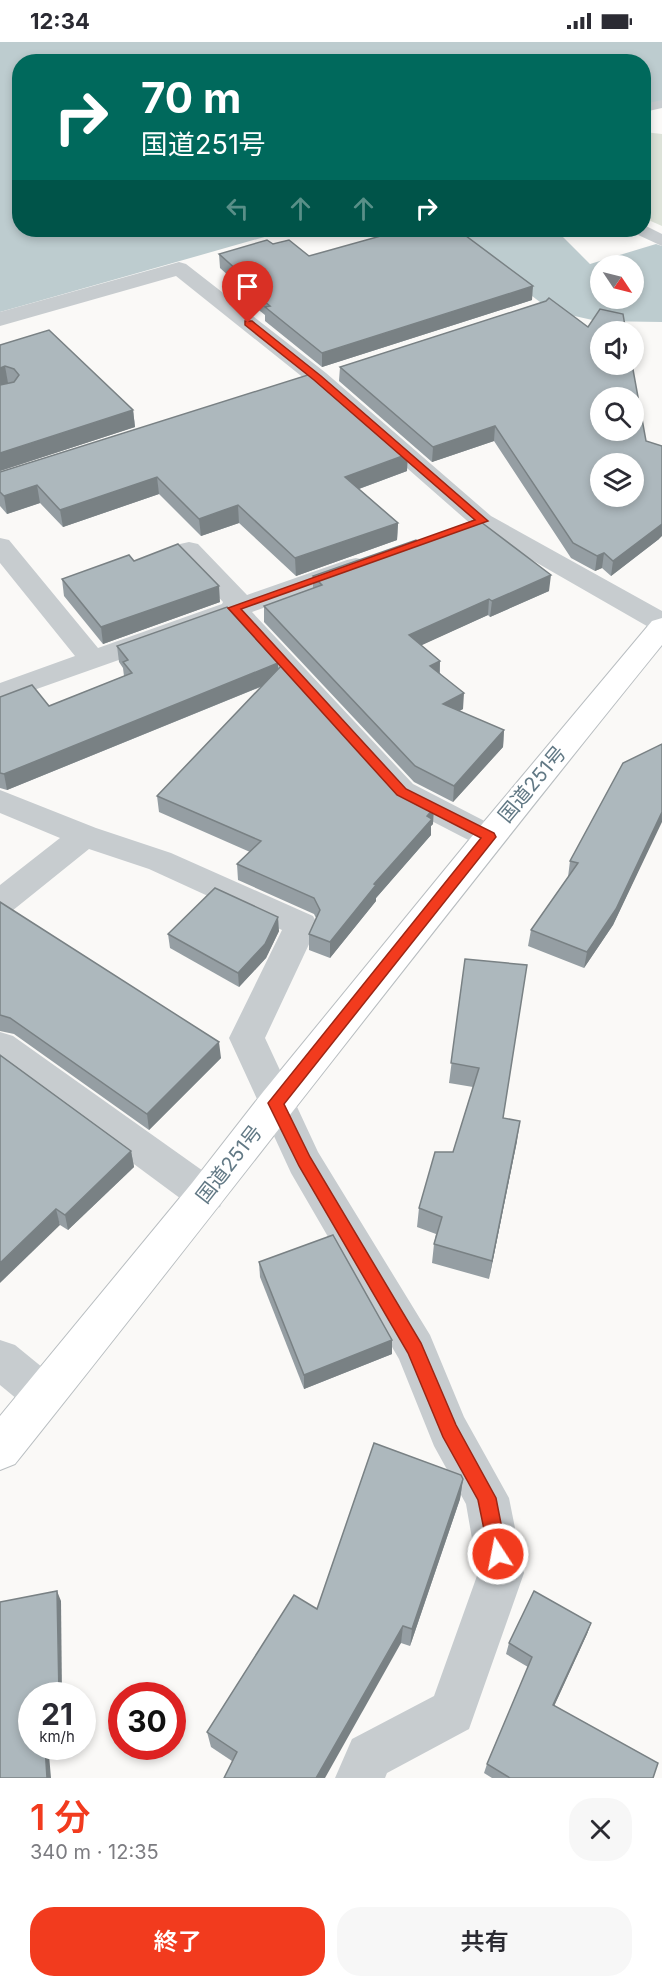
<!DOCTYPE html>
<html lang="ja">
<head>
<meta charset="utf-8">
<style>
  body { margin:0; font-family:Inter,"Noto Sans JP",sans-serif; background:#f7f7f7; color:#2b2b33; height:100vh; display:flex; flex-direction:column; font-size:22px; white-space:nowrap }
  * { box-sizing:border-box; margin:0 }
  p { font-size:20px; color:#7c7c81 }
  .icon { flex:none; width:33px; height:33px; fill:none; stroke:currentColor; stroke-width:2; stroke-linecap:round; stroke-linejoin:round }
  .map { position:relative; height:1736px; overflow:hidden }
  .drawer { display:flex; flex-direction:column; background:#fff; flex:1 }
  .drawer>* { flex:none }
  .hud { position:absolute; left:12px; top:12px; width:639px; height:183px; border-radius:24px; box-shadow:0 3px 9px #0003; background:#00695c; color:#fff; overflow:hidden }
  .needle { width:39px; rotate:125deg }
  .tools { position:absolute; left:590px; top:213px; display:grid; gap:12px }
  .tools a { display:grid; place-items:center; width:54px; height:54px; border-radius:50%; background:#fff; box-shadow:0 3px 9px #0003; font-size:30px }
  .speed { position:absolute; left:18px; top:1640px; display:flex; gap:12px; font-size:30px; font-weight:700; text-align:center }
  .speed>* { display:grid; place-content:center; width:78px; height:78px; border-radius:50%; background:#fff; box-shadow:0 3px 9px #0003; line-height:1 }
  .speed small { font-size:15px; font-weight:400 }
  .speed .limit { border:9px solid #d22; background:#fff; color:#111 }
  .pin { position:absolute; display:grid; place-items:center; width:51px; height:51px; color:#fff; margin:-62px -26px; border-radius:50% 50% 50% 0; rotate:-45deg; box-shadow:0 0 6px #0007 }
  .pin .icon { rotate:45deg }
  .me { position:absolute; width:66px; margin:-33px; rotate:349deg; stroke-linejoin:round; filter:drop-shadow(0 0 4px #0008) }
  .turn { display:flex; align-items:center; gap:21px; height:126px; padding:0 30px; font-size:27px }
  .turn .icon { width:78px; height:78px; stroke-width:2.5 }
  .turn b { display:block; font-size:42px; line-height:51px }
  .lanes { display:flex; align-items:center; height:57px; padding:0 30px; background:#0003; justify-content:center; gap:30px; direction:ltr }
  .lanes .off { opacity:.35 }
  .round { display:grid; place-items:center; flex:none; width:63px; height:63px; border-radius:24px; background:#f7f7f7 }
  .head { display:flex; align-items:center; justify-content:space-between; height:102px; padding:0 30px }
  h1 { font-size:36px; font-weight:600; line-height:45px; color:#f23b1e }
  .action { display:flex; gap:12px; margin-top:auto; padding:12px 30px }
  .action a { flex:1; height:69px; border-radius:24px; background:#f23b1e; color:#fff; font-size:24px; font-weight:600; line-height:69px; text-align:center }
  .action a+a { background:#f7f7f7; color:#2b2b33 }
  .status { display:flex; justify-content:space-between; align-items:center; height:42px; padding:0 30px; background:#fff; direction:ltr }
  .status svg { height:16px; fill:currentColor }
  .map>svg:first-child { display:block }
  .green { fill:#dce2d8 }
  .water { fill:#bdcccf; fill-rule:evenodd }
  .lines { fill:none; stroke-linecap:round; stroke-linejoin:round }
  .trunk-casing { stroke:#b9bec1; stroke-width:2 }
  .service { fill:#c7cccf; fill-rule:evenodd }
  .minor { fill:#c7cccf; fill-rule:evenodd }
  .trunk { fill:#fff; fill-rule:evenodd }
  .wall { fill:#959ea3 }
  .shaded-wall { fill:#798184 }
  .building { fill:#adb8bd; stroke:#798184; stroke-width:1.5; fill-rule:evenodd }
  .route { fill:#f23b1e; stroke:#9d2614; stroke-width:1.5 }
  .labels { text-anchor:middle; stroke-width:6; stroke-linejoin:round; paint-order:stroke }
  .street-label { font-size:20px; fill:#627985; stroke:#fff }
</style>
</head>
<body>
<div class="status"><b>12:34</b><svg viewBox="0 0 49 12"><path d="M0 12V9h3v3zM5 12V6h3v6zM10 12V3h3v9zM15 12V0h3v12zM26 1h20v11H26zM47 4h2v5h-2z"/></svg></div>
<div class="map">
<svg width="662" height="1736" viewBox="0 0 662 1736">
  <rect width="100%" height="100%" fill="#faf9f7"/>
  <path class="green" d="M644 90 662 92V184L644 176Z"/>
  <g class="water">
    <path d="M0 0H662V60L644 64V20H20V188H289L0 270Z"/>
    <path d="M444 188H556L590 222 656 202 662 204V280L597 279 552 269ZM600 224H633V256H600Z"/>
  </g>
  <g class="lines">
    <g class="trunk-casing">
      <path id="trunk" d="M662 576V603C443 873 232 1150 15 1422L0 1428V1374L192 1141 263 1050 478 787 652 579Z"/>
    </g>
    <g class="service">
      <path d="M662 58V66L644 70V62Z"/>
      <path d="M644 183 662 192V204L636 192 634 188H644Z"/>
    </g>
    <g class="minor">
      <path d="M179 220 186 222 326 331 491 474 662 569V590L652 587 473 484 310 341 176 234 0 284V270Z"/>
      <path d="M0 496 9 498 98 606 222 562 223 560 180 514 176 508 180 502 189 500 198 502 247 553 347 518 356 516 365 518 369 524 365 530 252 570 413 742 500 787 505 795 500 803 489 806 478 803 391 758 229 579 0 660V641L75 614 0 521Z"/>
      <path d="M0 748 96 786 171 811 313 874 318 883 265 996 318 1110 430 1293 464 1375 509 1456 524 1531 469 1687 387 1731 385 1736H335L352 1697 434 1654 478 1531 466 1462 434 1404 399 1317 291 1131 229 996 282 888 149 827 89 807 12 869 0 872V843L60 796 0 771Z"/>
      <path d="M0 990 13 994 220 1141 225 1153 220 1165 206 1170 192 1165 0 1023Z"/>
      <path d="M0 1298 15 1303 59 1339 65 1353 59 1367 44 1373 29 1367 0 1343Z"/>
    </g>
    <use href="#trunk" class="trunk"/>
  </g>
  <g class="wall">
    <path d="M273 202 309 214 532 258 322 325 265 279V273L241 254V245L220 226 219 212Z"/>
    <path d="M546 259 659 497 611 534 602 526 595 529 571 516 494 399 432 420 339 339 340 325Z"/>
    <path d="M0 303 133 368 135 385 0 429Z"/>
    <path d="M407 429 359 447 398 481 397 498 296 534 239 481 201 494 159 452 63 485 40 461 7 472 0 464V430Z"/>
    <path d="M419 501 549 549 490 575 488 573 421 603 440 619V631L463 667 459 669 504 688 503 705 453 760 414 740 264 580V564L313 546V534Z"/>
    <path d="M134 519 220 560 103 602 64 554 62 537Z"/>
    <path d="M117 604 278 627 390 743 433 782 431 784V793L376 856V859L330 916 309 908V892L316 876 314 872 238 838 237 822 250 810 159 770 157 754 263 644 7 748 0 746V655L49 664 124 634 123 626 119 620Z"/>
    <path d="M661 780 613 883 584 926 528 904 531 888 568 835 570 819Z"/>
    <path d="M0 860 221 1016 149 1088 14 992 0 989Z"/>
    <path d="M279 889 266 916 239 945 170 906 168 892Z"/>
    <path d="M465 917 503 1076 517 1099 489 1237 432 1221 434 1202 436 1192 417 1185 419 1166 453 1110 473 1045 449 1041Z"/>
    <path d="M0 1013 131 1109 134 1125 68 1188 60 1183Z"/>
    <path d="M259 1220 392 1298V1312L304 1347 260 1235Z"/>
    <path d="M463 1437 460 1457 410 1604 401 1601 232 1719 211 1705 207 1690 317 1567Z"/>
    <path d="M591 1581 587 1592 554 1664 653 1736H492L484 1731 487 1722 528 1625 506 1612 509 1601Z"/>
  </g>
  <g class="shaded-wall">
    <path d="M533 244 532 258 322 325V311Z"/>
    <path d="M5 324 8 341 0 343V326Z"/>
    <path d="M133 368 135 385 0 429V411Z"/>
    <path d="M495 384 494 399 432 420 433 405Z"/>
    <path d="M408 412 407 429 345 452V435Z"/>
    <path d="M157 435 159 452 63 485 60 468Z"/>
    <path d="M37 443 40 461 7 472 4 454Z"/>
    <path d="M238 463 239 481 201 494 199 477Z"/>
    <path d="M398 481 397 498 296 534 295 516Z"/>
    <path d="M662 482V494L659 497 611 534 613 519Z"/>
    <path d="M604 511 602 526 595 529 597 514Z"/>
    <path d="M551 533 549 549 490 575 492 559Z"/>
    <path d="M219 544 220 560 103 602 101 585Z"/>
    <path d="M489 557 488 573 409 609V593Z"/>
    <path d="M440 619 439 635 430 624Z"/>
    <path d="M278 621 279 637 7 748 4 732Z"/>
    <path d="M464 651 463 667 442 678 443 662Z"/>
    <path d="M504 688 503 705 453 760 454 744Z"/>
    <path d="M434 766 433 782 431 784V793L376 856V859L330 916V900L427 774Z"/>
    <path d="M662 770V780L613 883 584 926 587 910Z"/>
    <path d="M278 875 279 889 266 916 239 945 238 931Z"/>
    <path d="M219 1000 221 1016 149 1088 147 1072Z"/>
    <path d="M520 1079 517 1099 489 1237 492 1219Z"/>
    <path d="M131 1109 134 1125 68 1188 65 1173Z"/>
    <path d="M56 1167 60 1183 0 1241V1221Z"/>
    <path d="M392 1298V1312L304 1347V1333Z"/>
    <path d="M463 1437 460 1457 410 1604 412 1587Z"/>
    <path d="M57 1549 61 1559 62 1653H59Z"/>
    <path d="M591 1581 587 1592 550 1673 553 1663Z"/>
    <path d="M403 1584 401 1601 325 1736H316Z"/>
    <path d="M45 1704H63V1710L49 1713 51 1736H47Z"/>
  </g>
  <g class="building">
    <path d="M402 188H458L533 244 322 311 265 265 270 264 241 240 248 238 219 212 267 198 273 202 289 198 309 214Z"/>
    <path d="M549 256 588 285 600 267 623 272 626 290H600V322H632L646 399 662 404V482L613 519 604 511 597 514 573 501 495 384 433 405 340 325 546 259ZM600 356H633V388H600ZM600 422H633V454H600Z"/>
    <path d="M49 288 133 368 0 411V343L14 340 19 333 14 327 5 324 0 326V303Z"/>
    <path d="M314 331 408 412 345 435 398 481 295 516 238 463 199 477 157 435 60 468 37 443 4 454 0 450V430Z"/>
    <path d="M477 477 551 533 492 559 489 557 409 593 440 619 430 624 464 651 443 662 504 688 454 744 415 724 264 564 322 543 313 534 416 498 419 501Z"/>
    <path d="M178 502 219 544 101 585 62 537 129 513 134 519Z"/>
    <path d="M227 565 278 621 4 732 0 731V655L32 643 49 664 132 631 123 620 128 618 117 604Z"/>
    <path d="M281 624 390 743 434 766 427 774 432 777 374 842 376 843 330 900 309 892 320 868 314 856 237 822 261 799 157 754Z"/>
    <path d="M662 702V770L616 867 587 910 531 888 578 821 570 819 623 721Z"/>
    <path d="M215 846 278 875 265 902 238 931 168 892Z"/>
    <path d="M0 860 219 1000 147 1072 10 976 0 973Z"/>
    <path d="M465 917 527 923 503 1076 520 1079 492 1219 434 1202 442 1175 419 1166 435 1110H453L479 1026 451 1021Z"/>
    <path d="M0 1013 131 1109 65 1173 56 1167 0 1221Z"/>
    <path d="M333 1193 392 1298 304 1333 259 1220Z"/>
    <path d="M374 1401 461 1433 463 1437 412 1587 403 1584 316 1736H224L237 1710 207 1690 294 1553 317 1567Z"/>
    <path d="M57 1549 59 1653H32V1704H46H45L47 1736H0V1560Z"/>
    <path d="M534 1549 591 1581 553 1663 658 1721 653 1736H510L487 1722 532 1615 509 1601Z"/>
  </g>
  <path class="route" d="M245 279H252L321 334 488 479 241 567 406 747 494 791 496 795 284 1062 310 1115 421 1301 456 1383 496 1456 507 1512 504 1519 498 1521 491 1519 489 1512 478 1458 443 1395 408 1311 299 1124 268 1061 481 796 397 753 228 566 475 478 314 338 245 283Z"/>
  <g class="labels">
    <g class="street-label">
      <text transform="translate(532 742) rotate(-50)" y="7">国道251号</text>
      <text transform="translate(229 1122) rotate(-52)" y="7">国道251号</text>
    </g>
  </g>
</svg>
<div class="tools">
<a><svg class="needle" viewBox="-14 -14 28 28"><path d="M0-13l5 13h-10z" fill="#e53935"/><path d="M0 13l5-13h-10z" fill="#7c7c81"/></svg></a>
<a><svg class="icon" aria-label="sound" viewBox="0 0 24 24"><path d="M4 9h4l5-4v14l-5-4H4zM17 9q2 3 0 6"/></svg></a>
<a><svg class="icon" aria-label="search" viewBox="0 0 24 24"><circle cx="10" cy="10" r="6"/><path d="M15 15l6 6"/></svg></a>
<a><svg class="icon" aria-label="layers" viewBox="0 0 24 24"><path d="M12 4l9 5-9 5-9-5zM3 14l9 5 9-5"/></svg></a>
</div>
<div class="speed"><div>21<small>km/h</small></div><div class="limit">30</div></div>
<div class="pin" style="left:248px;top:281px;background:#d93025"><svg class="icon" aria-label="arrive" viewBox="0 0 24 24"><path d="M6 21V4h12l-3 4 3 4H6"/></svg></div>
<svg class="me" style="left:498px;top:1512px" viewBox="-20 -20 40 40"><circle r="17" fill="#f23b1e" stroke="#fff" stroke-width="3"/><path d="M0-11L8 9 0 5-8 9z" fill="#fff"/></svg>
<div class="hud">
<div class="turn"><svg class="icon" aria-label="right" viewBox="0 0 24 24"><path d="M7 20v-9h11M14 6l5 5-5 5"/></svg><div><b>70 m</b>国道251号</div></div>
<div class="lanes"><svg class="icon off" aria-label="left" viewBox="0 0 24 24"><path d="M17 20v-9H6M10 6l-5 5 5 5"/></svg><svg class="icon off" aria-label="ahead" viewBox="0 0 24 24"><path d="M12 20V5M6 11l6-6 6 6"/></svg><svg class="icon off" aria-label="ahead" viewBox="0 0 24 24"><path d="M12 20V5M6 11l6-6 6 6"/></svg><svg class="icon" aria-label="right" viewBox="0 0 24 24"><path d="M7 20v-9h11M14 6l5 5-5 5"/></svg></div>
</div>
</div>
<section class="drawer">
<div class="head"><div><h1>1 分</h1><p>340 m · 12:35</p></div><a class="round"><svg class="icon" aria-label="close" viewBox="0 0 24 24"><path d="M6 6l12 12M18 6L6 18"/></svg></a></div>
<div class="action"><a>終了</a><a>共有</a></div>
</section>
</body>
</html>
